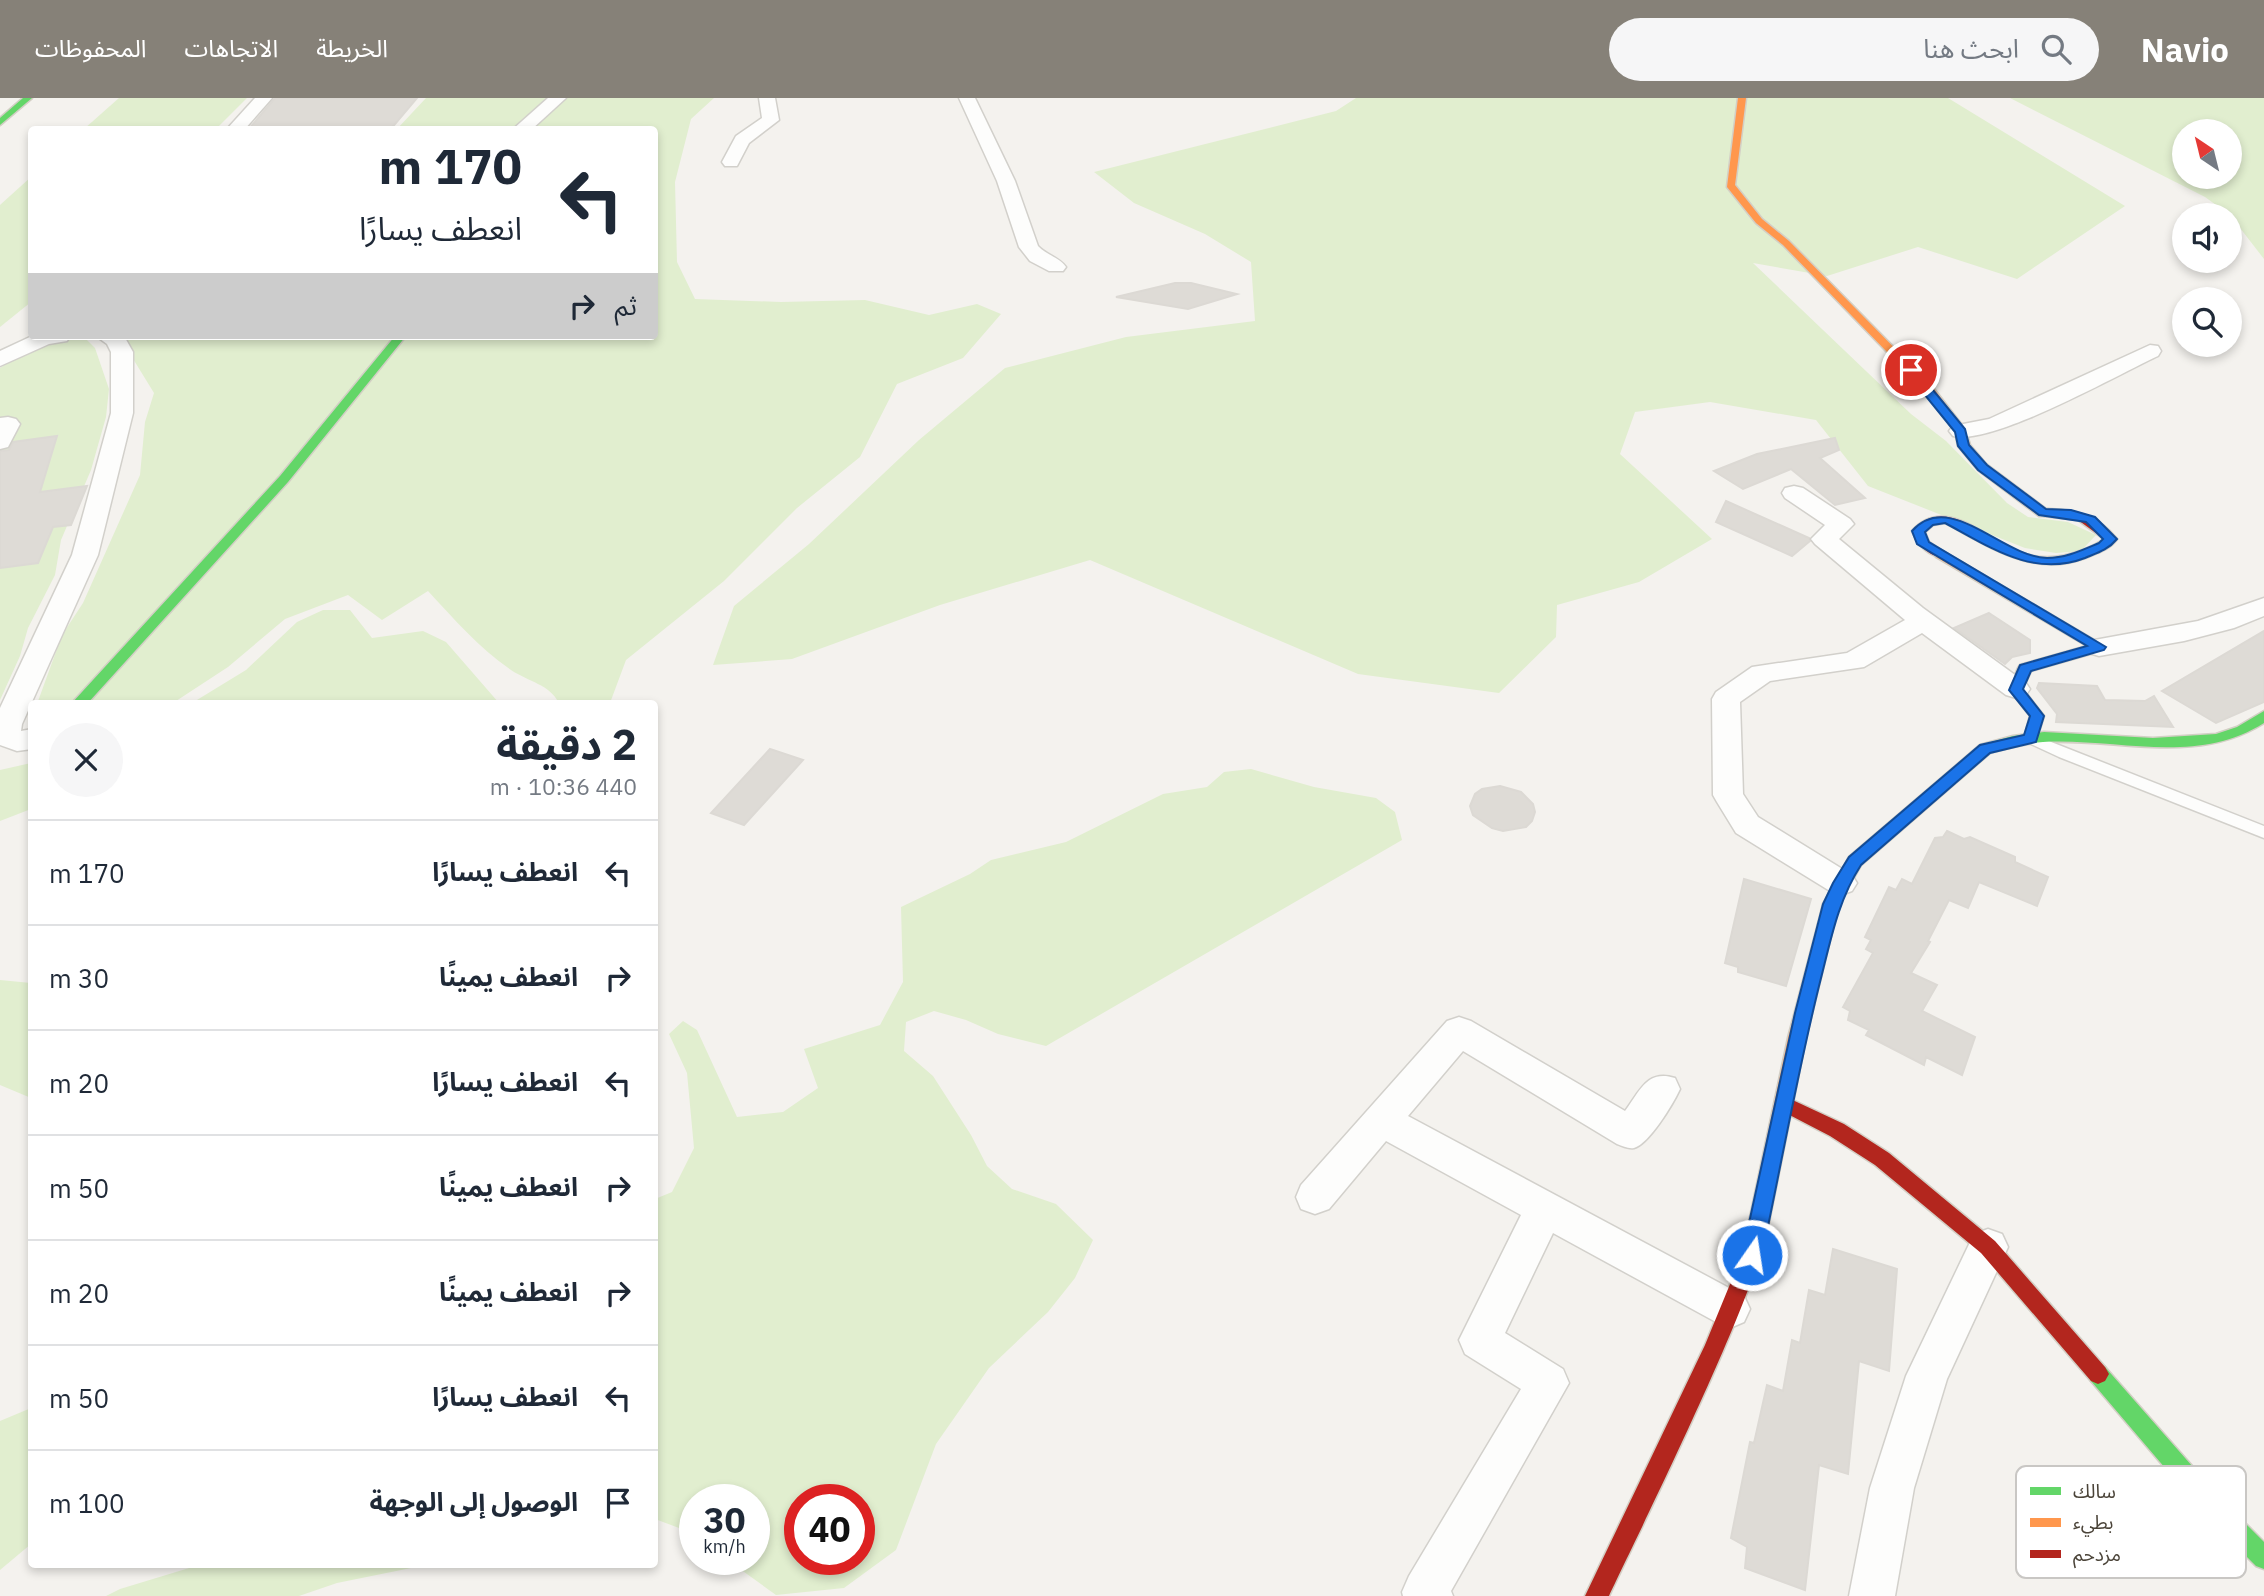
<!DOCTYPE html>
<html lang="ar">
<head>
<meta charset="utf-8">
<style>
  body { margin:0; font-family:"IBM Plex Sans","Noto Sans Arabic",sans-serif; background:#f6f6f7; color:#1f2937; direction:rtl; height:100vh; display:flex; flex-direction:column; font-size:26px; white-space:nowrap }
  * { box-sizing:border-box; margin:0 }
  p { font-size:23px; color:#747a83 }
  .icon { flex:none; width:38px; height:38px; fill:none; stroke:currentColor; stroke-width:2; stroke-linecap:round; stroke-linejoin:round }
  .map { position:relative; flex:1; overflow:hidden; direction:ltr }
  .side { position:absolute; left:28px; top:602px; width:630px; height:868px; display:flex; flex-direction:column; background:#fff; border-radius:7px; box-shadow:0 4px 10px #0003; direction:rtl }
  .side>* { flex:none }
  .guide { position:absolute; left:28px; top:28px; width:630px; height:214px; border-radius:7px; box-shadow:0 4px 10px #0003; direction:rtl; background:#fff; color:#1f2937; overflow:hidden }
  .needle { width:46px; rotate:325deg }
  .fabs { position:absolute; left:2172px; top:21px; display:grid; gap:14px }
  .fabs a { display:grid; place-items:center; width:70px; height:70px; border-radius:50%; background:#fff; box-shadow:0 4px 10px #0003; font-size:35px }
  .speed { position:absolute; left:679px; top:1386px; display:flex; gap:14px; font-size:35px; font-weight:700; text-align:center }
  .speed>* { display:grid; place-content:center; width:91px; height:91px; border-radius:50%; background:#fff; box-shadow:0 4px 10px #0003; line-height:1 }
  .speed small { font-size:18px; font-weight:400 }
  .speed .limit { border:10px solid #d22; background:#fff; color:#111 }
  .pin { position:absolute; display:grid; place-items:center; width:60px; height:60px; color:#fff; margin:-30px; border:4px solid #fff; border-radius:50%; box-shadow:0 2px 7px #0007 }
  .me { position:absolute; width:77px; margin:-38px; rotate:13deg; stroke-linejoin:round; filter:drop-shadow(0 0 5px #0008) }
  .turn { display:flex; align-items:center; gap:24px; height:147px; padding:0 21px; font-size:32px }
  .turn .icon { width:91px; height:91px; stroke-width:2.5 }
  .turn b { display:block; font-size:49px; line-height:60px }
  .then { display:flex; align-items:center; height:66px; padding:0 21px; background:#0003; gap:14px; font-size:26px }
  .round { display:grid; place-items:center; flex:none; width:74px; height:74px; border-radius:37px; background:#f6f6f7 }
  .summary { display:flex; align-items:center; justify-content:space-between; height:119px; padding:0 21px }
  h1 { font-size:42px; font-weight:700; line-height:52px }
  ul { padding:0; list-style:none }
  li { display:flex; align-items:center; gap:21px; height:105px; padding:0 21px; border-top:2px solid #e0e1e3 }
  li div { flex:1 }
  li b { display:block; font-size:26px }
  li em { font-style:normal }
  header { display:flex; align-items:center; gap:42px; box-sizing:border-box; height:98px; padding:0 35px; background:#868178; color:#fff }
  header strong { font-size:33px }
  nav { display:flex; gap:38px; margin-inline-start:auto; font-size:24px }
  .search { width:490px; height:63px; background:#f6f6f7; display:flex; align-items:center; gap:18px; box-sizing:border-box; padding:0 24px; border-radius:38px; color:#747a83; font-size:26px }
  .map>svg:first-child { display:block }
  .green { fill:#e1eecf; fill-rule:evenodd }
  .building { fill:#dedbd6; stroke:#dcd9d4; stroke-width:2 }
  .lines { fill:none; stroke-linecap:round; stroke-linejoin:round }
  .lane-casing { stroke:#d2d0cb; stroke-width:3 }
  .street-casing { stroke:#d2d0cb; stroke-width:3 }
  .fast-casing { stroke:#d3cfc5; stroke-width:3 }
  .slow-casing { stroke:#d3cfc5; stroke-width:3 }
  .jam-casing { stroke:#d3cfc5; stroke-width:3 }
  .lane { fill:#fdfdfc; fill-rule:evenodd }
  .street { fill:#fdfdfc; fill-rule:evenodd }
  .fast { fill:#63d668; fill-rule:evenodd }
  .slow { fill:#ff974d; fill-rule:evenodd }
  .jam { fill:#b3261e; fill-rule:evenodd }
  .route { fill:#1a73e8; stroke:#114b97; stroke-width:2 }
  .key { fill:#fff; stroke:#c9c7c4; stroke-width:2 }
  .key-label { font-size:19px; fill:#4b4439 }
</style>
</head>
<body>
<header>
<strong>Navio</strong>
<div class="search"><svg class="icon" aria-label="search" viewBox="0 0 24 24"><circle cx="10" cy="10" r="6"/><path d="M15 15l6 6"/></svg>ابحث هنا</div>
<nav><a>الخريطة</a><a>الاتجاهات</a><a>المحفوظات</a></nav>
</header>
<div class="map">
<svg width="2264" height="1498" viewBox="0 0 2264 1498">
  <rect width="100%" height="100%" fill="#f4f2ee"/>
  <g class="green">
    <path d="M119 0H247L216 31H84Z"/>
    <path d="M426 0H714L691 21 675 84 677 164 695 201 781 204 865 202 929 217 977 206 1001 216 963 260 897 286 860 359 797 410 724 483 626 562 610 605H559C549 586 529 584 511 572 479 550 454 521 428 493L382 522 348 497 285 521 228 569 173 605 37 606 62 537 83 505 140 377 145 324 154 295 119 238H654V32L397 31Z"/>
    <path d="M1356 0H1948L2125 108 2017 181 1918 149 1827 178 1753 165 1911 316 1946 343 2007 405 2028 419 2068 424 2096 437 2081 453 2056 455 2025 450 1868 388 1816 322 1710 304 1635 314 1620 356 1712 441 1639 484 1557 507 1556 539 1499 595 1358 576 1090 462 940 507 792 561 713 567 734 508 809 446 919 342 1005 270 1126 239 1255 223 1251 164 1205 136 1134 105 1094 74 1336 13Z"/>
    <path d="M2010 0H2264V161L2230 117 2205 99ZM2184 33H2230V79H2184Z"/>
    <path d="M31 79V204L0 229V107Z"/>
    <path d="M66 241H86L95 250 109 291 106 319 91 372 61 442 55 477 28 530 20 558 0 602V270L37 247Z"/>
    <path d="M323 512H350L372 540 423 533 446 544 499 605H192L246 572 297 524Z"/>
    <path d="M31 665V711L0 723V672Z"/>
    <path d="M1251 671 1314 689 1376 700 1395 714 1402 742 1046 948 998 936 966 922 934 913 906 924 904 953 933 978 971 1037 987 1068 1012 1091 1056 1106 1093 1142 1075 1180 1048 1214 989 1270 936 1346 896 1452 844 1490 776 1497 726 1461H754V1402H695V1436L655 1421V1101L672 1094 694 1050 687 975 669 936 683 923 697 932 737 1019 783 1014 818 990 804 951 880 927 903 884 901 809 970 776 991 762 1066 744 1163 696 1207 689 1224 674ZM800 1402H859V1461H800Z"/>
    <path d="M0 882 31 885V1000L0 987Z"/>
    <path d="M31 1310V1446L0 1472V1323Z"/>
    <path d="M199 1467V1466L477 1467 466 1469H416L337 1485 299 1498H106L120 1491Z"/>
  </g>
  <g class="building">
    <path d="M275 0H417L390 32H248Z"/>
    <path d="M1175 185H1191L1237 196 1188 211 1116 199Z"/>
    <path d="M57 338 40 394 87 388 71 427 53 429 38 465 0 470V353L9 352 13 344Z"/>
    <path d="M1835 340 1839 352 1820 360 1865 400 1835 407 1791 371 1743 391 1714 373 1757 356Z"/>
    <path d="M1726 403 1809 440 1810 443 1792 458 1716 424Z"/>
    <path d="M1989 515 2030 542V555L2012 559 2005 566 1954 530Z"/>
    <path d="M2264 533V604L2216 625 2162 593Z"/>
    <path d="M2039 585 2097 588 2105 602 2145 603 2154 598 2173 629 2056 624 2057 616 2037 590Z"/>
    <path d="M770 651 803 662 744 727 711 715Z"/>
    <path d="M1500 688 1521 694 1533 706 1535 714 1532 723 1526 729 1503 733 1492 730 1473 717 1470 708 1475 696 1482 691Z"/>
    <path d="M1947 733 1964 741 1970 739 2015 759V764L2048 779 2037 808 1979 784 1968 810 1949 802 1928 843 1930 844 1911 875 1937 887 1922 913 1975 939 1962 977 1926 959 1924 967 1866 937 1869 932 1848 922 1850 913 1843 909 1873 855 1866 851 1871 842 1865 839 1889 789 1896 792 1902 781 1912 786 1935 740 1943 739Z"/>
    <path d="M1744 781 1811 801 1786 888 1738 874V869L1725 865Z"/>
    <path d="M1833 1151 1897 1171 1889 1273 1859 1263 1848 1376 1819 1367 1805 1492 1745 1470 1747 1449 1731 1440 1750 1344 1754 1345 1767 1287 1783 1293 1792 1242 1800 1245 1809 1192 1825 1197Z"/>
  </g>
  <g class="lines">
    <g class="lane-casing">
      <path id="lane" d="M2036 638 2264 728V740L2059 659 2031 646 2029 643Z"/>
    </g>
    <g class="street-casing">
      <g id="street">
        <path d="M255 0H272L244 32H226Z"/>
        <path d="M548 0H566L531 32H512Z"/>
        <path d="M759 0H775L779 22 749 45 737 68H725L722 64 736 38 762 20Z"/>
        <path d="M959 0H975L1015 83 1038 148C1046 157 1059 159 1066 169L1063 173H1049L1030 163 1019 149 997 83Z"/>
        <path d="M32 238H70L67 243 49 246 0 268V253Z"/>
        <path d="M96 238H124L133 254V315L98 457 22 626 21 633 32 631V651L17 653 0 647V610L72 457 111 315V254L107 246Z"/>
        <path d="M2150 247 2158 248 2161 253 2158 258C2117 277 1992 348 1953 338L1949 333 1953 328 1989 321Z"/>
        <path d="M8 319 16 321 20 326 8 349 0 351V320Z"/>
        <path d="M1794 388 1803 390 1850 421 1854 426 1839 441 1923 510 2026 585 2030 591 2026 597 2016 600 2006 597 1922 535 1864 569 1770 583 1740 604 1743 696 1758 719 1852 777 1857 785 1852 793 1841 797 1830 793 1736 735 1717 704 1713 697 1712 601 1716 594 1752 569 1847 555 1905 522 1815 446 1811 441 1825 427 1785 400 1782 395 1785 390Z"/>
        <path d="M2264 500V518L2234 530 2184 543 2099 558 2089 555 2085 549 2089 543 2198 523Z"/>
        <path d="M1459 919 1471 923 1625 1013C1640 993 1647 971 1675 980L1680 991C1673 1006 1649 1046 1634 1050 1628 1051 1623 1048 1617 1046L1463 953 1408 1018 1744 1198 1750 1211 1744 1224 1730 1230 1716 1224 1553 1135 1505 1235 1563 1271 1569 1285 1451 1493 1453 1498H1403L1402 1494 1409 1478 1521 1291 1465 1256 1459 1242 1521 1117 1386 1043 1329 1111 1315 1116 1301 1111 1296 1099 1301 1087 1447 923Z"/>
        <path d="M1988 1131 2002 1136 2008 1149 1947 1281 1914 1390 1895 1498H1849L1870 1390 1906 1278 1974 1136Z"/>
      </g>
    </g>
    <g class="fast-casing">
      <g id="fast">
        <path d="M23 0H32L0 27V20Z"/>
        <path d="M395 238H406L288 384 87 606H71L280 378Z"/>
        <path d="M2264 613V625C2196 668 2118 640 2043 644 2025 645 2008 650 1990 655L1861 767 1839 806 1832 830H1820L1818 826 1823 806 1849 759 1980 647 2013 638 2044 634 2153 640 2216 636 2237 629Z"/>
        <path d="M2098 1266 2105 1269 2222 1402 2264 1444V1471L2256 1468 2206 1418 2091 1283 2087 1276 2091 1269Z"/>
      </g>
    </g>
    <g class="slow-casing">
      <g id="slow">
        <path d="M1738 0H1746L1735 87 1762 121 1789 143 1931 287 1965 331 1970 347 1986 366 2046 411 2052 412V418H2039L1978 372 1958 348 1955 333 1923 291 1783 147 1756 125 1727 89Z"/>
        <path d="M1941 452 2106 549 2104 552 2031 573 2023 591 2044 618 2036 643 2031 645 2024 640 2030 618 2009 591 2018 570 2020 567 2087 548 1936 459 1935 456Z"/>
        <path d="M1826 820 1832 822 1834 826 1806 940 1769 1124 1766 1130 1759 1133 1752 1130 1749 1124 1788 940 1818 826 1820 822Z"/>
      </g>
    </g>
    <g class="jam-casing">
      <g id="jam">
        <path d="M2048 411C2077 412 2098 418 2117 441 2109 452 2097 455 2085 460 2033 480 1989 448 1945 425L1933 427 1925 434 1929 444 1947 456 1946 459C1929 460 1918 447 1912 433 1945 395 1988 443 2022 455 2042 462 2061 460 2080 453 2088 450 2097 447 2104 441L2078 422 2044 418V412Z"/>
        <path d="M1784 998 1844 1026 1889 1055 1995 1143 2105 1269 2109 1276 2105 1283 2098 1286 2091 1283 1981 1155 1875 1067 1830 1038 1778 1011 1775 1006 1778 1001Z"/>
        <path d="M1759 1115 1766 1118C1781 1150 1632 1448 1609 1498H1585L1705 1247 1742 1157 1752 1118Z"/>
      </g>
    </g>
    <use href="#lane" class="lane"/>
    <use href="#street" class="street"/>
    <use href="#fast" class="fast"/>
    <use href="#slow" class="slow"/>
    <use href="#jam" class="jam"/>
  </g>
  <path class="route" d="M1907 270H1915L1965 331 1969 347 1987 367 2046 411 2071 412 2095 419 2117 441C2108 452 2097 455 2085 460 2033 480 1990 449 1945 425L1933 427 1925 434 1929 444 2106 549 2104 552 2031 573 2023 591 2044 618 2036 644 1990 655 1861 767C1837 804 1830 846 1819 888 1797 977 1781 1068 1762 1157L1759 1164 1752 1166 1745 1164 1742 1157 1795 915 1823 806 1833 785 1849 759 1980 647 2024 637 2030 618 2009 592 2020 567 2087 548 1917 446 1912 433C1950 391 2002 459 2047 460 2066 460 2082 452 2099 445L2103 441 2086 424 2039 417 1978 372 1958 348 1955 334 1907 275Z"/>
  <rect x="2016" y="1368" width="230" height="112" rx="10" class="key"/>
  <rect x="2030" y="1389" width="31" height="8" fill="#63d668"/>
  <rect x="2030" y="1420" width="31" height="9" fill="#ff974d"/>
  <rect x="2030" y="1452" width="31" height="8" fill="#b3261e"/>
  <g class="key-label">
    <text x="2073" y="1400">سالك</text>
    <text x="2073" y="1431">بطيء</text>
    <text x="2073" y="1463">مزدحم</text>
  </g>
</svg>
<div class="fabs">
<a><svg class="needle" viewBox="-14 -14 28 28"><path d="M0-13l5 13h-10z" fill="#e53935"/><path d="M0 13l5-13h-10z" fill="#747a83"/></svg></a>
<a><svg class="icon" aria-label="sound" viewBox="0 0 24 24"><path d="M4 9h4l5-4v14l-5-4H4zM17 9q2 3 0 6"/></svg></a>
<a><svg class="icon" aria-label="search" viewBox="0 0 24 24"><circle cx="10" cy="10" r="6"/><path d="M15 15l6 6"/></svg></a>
</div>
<div class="speed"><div>30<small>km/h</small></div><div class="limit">40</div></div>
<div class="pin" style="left:1911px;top:272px;background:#d93025"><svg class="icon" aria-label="arrive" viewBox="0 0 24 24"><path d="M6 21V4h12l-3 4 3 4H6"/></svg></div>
<svg class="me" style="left:1752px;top:1157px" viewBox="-20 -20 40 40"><circle r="17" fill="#1a73e8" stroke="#fff" stroke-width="3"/><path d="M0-11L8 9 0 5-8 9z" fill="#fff"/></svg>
<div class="guide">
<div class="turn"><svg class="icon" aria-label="left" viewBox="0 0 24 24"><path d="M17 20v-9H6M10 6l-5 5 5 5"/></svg><div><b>170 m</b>انعطف يسارًا</div></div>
<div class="then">ثم<svg class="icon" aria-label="right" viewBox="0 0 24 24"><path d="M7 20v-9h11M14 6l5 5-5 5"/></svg></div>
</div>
<section class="side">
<div class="summary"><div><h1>2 دقيقة</h1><p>440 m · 10:36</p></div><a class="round"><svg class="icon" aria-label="close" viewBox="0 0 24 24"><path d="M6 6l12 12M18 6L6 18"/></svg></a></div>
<ul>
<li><svg class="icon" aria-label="left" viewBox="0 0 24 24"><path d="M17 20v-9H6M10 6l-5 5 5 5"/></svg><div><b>انعطف يسارًا</b></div><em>170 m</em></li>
<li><svg class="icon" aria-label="right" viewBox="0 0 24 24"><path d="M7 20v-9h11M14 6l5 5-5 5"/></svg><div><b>انعطف يمينًا</b></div><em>30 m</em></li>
<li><svg class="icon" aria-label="left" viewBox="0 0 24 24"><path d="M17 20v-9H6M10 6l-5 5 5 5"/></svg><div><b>انعطف يسارًا</b></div><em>20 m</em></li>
<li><svg class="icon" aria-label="right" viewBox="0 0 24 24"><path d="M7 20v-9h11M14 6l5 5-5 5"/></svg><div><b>انعطف يمينًا</b></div><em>50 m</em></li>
<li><svg class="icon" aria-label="right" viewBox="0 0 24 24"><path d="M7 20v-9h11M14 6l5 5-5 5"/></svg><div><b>انعطف يمينًا</b></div><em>20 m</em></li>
<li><svg class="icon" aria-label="left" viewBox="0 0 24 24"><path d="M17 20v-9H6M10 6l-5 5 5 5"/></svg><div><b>انعطف يسارًا</b></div><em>50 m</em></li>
<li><svg class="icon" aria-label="arrive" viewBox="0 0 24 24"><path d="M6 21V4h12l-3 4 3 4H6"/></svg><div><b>الوصول إلى الوجهة</b></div><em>100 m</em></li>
</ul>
</section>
</div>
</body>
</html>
